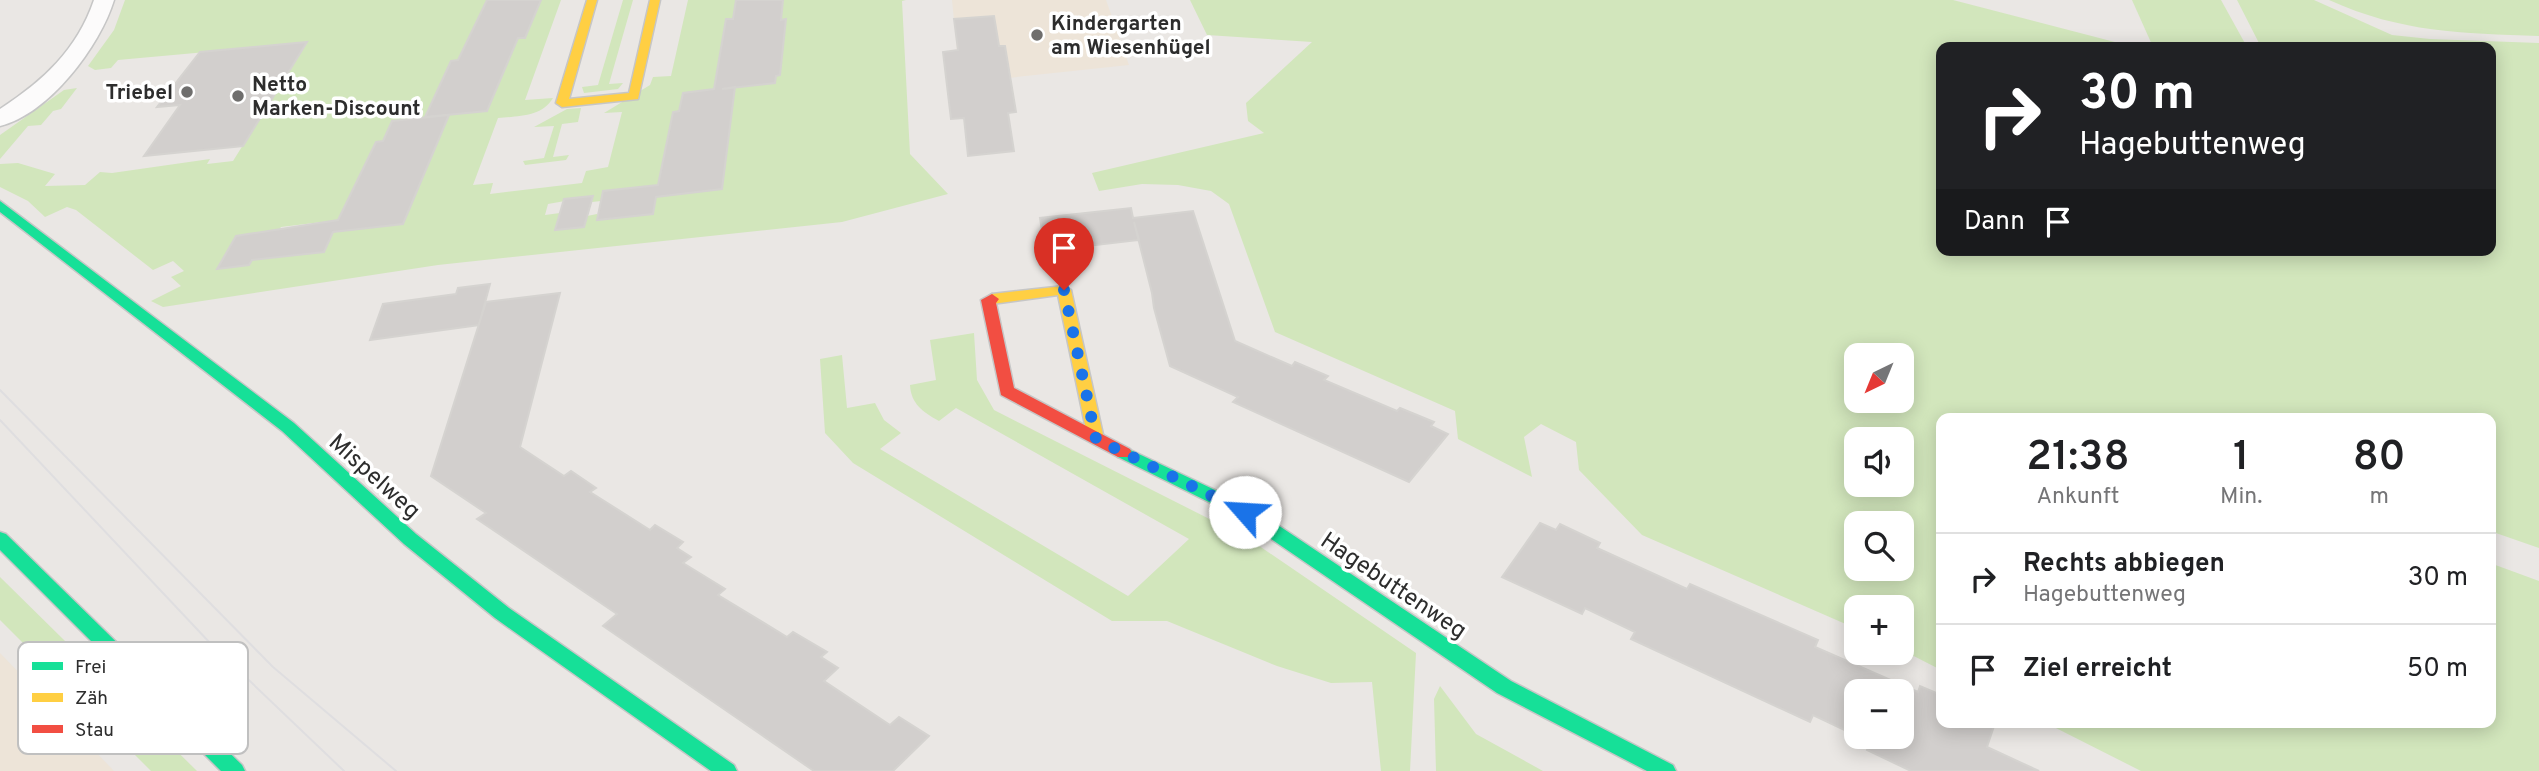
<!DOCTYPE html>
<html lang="de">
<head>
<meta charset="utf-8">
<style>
  body { margin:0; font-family:Overpass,sans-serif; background:#f2f2f2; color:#202124; height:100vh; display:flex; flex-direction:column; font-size:26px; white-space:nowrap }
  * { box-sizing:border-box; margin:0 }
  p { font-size:23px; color:#757577 }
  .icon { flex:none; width:38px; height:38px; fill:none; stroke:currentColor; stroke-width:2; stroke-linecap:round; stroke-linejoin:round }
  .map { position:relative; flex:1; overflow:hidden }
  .sheet { position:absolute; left:1936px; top:413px; width:560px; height:315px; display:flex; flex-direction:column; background:#fff; border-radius:14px; box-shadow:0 4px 18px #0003 }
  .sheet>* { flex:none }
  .top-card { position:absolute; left:1936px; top:42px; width:560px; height:214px; border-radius:14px; box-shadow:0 4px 18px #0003; background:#202124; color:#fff; overflow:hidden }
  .needle { width:46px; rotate:223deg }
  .fabs { position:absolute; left:1844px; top:343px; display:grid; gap:14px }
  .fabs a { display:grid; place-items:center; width:70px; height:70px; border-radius:14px; background:#fff; box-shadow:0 4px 18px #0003; font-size:35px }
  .pin { position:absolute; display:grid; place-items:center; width:60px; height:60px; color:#fff; margin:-72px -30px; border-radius:50% 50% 50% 0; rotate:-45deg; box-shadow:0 0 7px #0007 }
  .pin .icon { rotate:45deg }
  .me { position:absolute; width:77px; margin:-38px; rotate:296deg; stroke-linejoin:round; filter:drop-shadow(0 0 5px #0008) }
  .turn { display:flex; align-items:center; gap:24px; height:147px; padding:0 28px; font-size:32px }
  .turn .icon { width:91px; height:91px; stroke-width:2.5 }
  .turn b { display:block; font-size:49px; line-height:60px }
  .then { display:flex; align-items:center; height:66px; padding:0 28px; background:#0003; gap:14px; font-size:26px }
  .eta { display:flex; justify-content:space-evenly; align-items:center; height:119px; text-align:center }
  .eta b { font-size:42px; font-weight:600; line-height:49px }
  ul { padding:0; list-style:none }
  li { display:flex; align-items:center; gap:21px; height:91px; padding:0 28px; border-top:2px solid #e0e0e0 }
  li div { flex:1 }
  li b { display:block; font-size:26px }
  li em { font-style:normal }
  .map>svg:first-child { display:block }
  .education { fill:#ede4d8 }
  .green { fill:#d2e6bc; fill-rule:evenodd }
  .building { fill:#d2cfcd; stroke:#d5d3d0; stroke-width:2 }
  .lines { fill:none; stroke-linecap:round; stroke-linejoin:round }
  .street-casing { stroke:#c6c6c6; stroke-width:3 }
  .fast-casing { stroke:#c6c6c6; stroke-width:3 }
  .slow-casing { stroke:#c6c6c6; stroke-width:3 }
  .jam-casing { stroke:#c6c6c6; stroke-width:3 }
  .street { fill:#fcfbfb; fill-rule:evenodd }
  .fast { fill:#16e098; fill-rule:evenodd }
  .slow { fill:#ffcf43; fill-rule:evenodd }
  .jam { fill:#f24e42; fill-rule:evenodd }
  .tram { stroke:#dfdee0; stroke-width:2 }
  .route { stroke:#1a73e8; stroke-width:12; stroke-dasharray:0 21.6 }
  .poi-dot { fill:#6f6e6d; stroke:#fff; stroke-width:2.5 }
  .labels { text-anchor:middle; stroke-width:7; stroke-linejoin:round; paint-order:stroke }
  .far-poi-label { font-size:21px; font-weight:bold; fill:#2d2d2d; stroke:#fff; text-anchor:start }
  .street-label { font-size:24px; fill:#2d2d2d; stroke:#fff }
  .key { fill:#fff; stroke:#c0c0c0; stroke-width:2 }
  .key-label { font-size:19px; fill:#2d2d2d }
</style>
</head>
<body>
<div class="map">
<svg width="2539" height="771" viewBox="0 0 2539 771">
  <rect width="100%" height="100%" fill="#eae7e4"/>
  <g class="education">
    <path d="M952 0H1106L1129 65 961 83 944 63V52L957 50Z"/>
    <path d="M0 653 114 771H0Z"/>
  </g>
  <g class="green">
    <path d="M125 0H487L432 117 392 121 383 141 376 142 356 198 348 199 338 220 281 227 274 238 267 232 237 236 218 269 249 265 255 254 323 252 333 232 403 224 449 115 487 111 518 38H525L540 0H561L525 100 553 98C542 117 518 116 498 118L473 185 493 183 490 194 582 183 586 171 608 167 622 112 604 113 650 85 653 77 671 76 688 0H736L734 19 726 20 725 60 719 61 714 89 683 93 679 111 673 112 669 166 662 167 658 185 604 191 601 201 592 202 593 196 548 204 545 215 560 213 555 229 584 227 587 216 597 214V220L653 214 656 197 722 189 735 87 781 75 779 32 785 31 786 20H781L783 0H906L902 1 910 154 948 194 842 222 438 265 163 307 151 301 181 286 171 277 184 271 173 261 153 270 76 210 67 207 45 217 28 201 0 187V164L18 163 55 174 45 186 85 185 100 172 112 173 210 159 207 164 233 161 307 43 118 60 111 68 95 70 88 66 114 30Z"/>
    <path d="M623 0H633L609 84 623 83 618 89 584 93 582 87 598 85Z"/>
    <path d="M1190 0H1953L2134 47H1941V250H2490V47H2261L2237 0H2314L2392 35 2430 39 2539 43V548L2490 531V418H1941V670L1902 650V607H1857V629L1642 535 1579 470 1576 442 1541 424 1524 437 1532 477 1458 439 1455 411 1275 332 1229 204 1211 191 1178 185 1142 184 1099 191 1092 173 1264 133 1248 121 1246 103 1312 42 1207 35ZM1902 355V401H1857V355ZM1857 439H1902V485H1857ZM1857 523H1902V569H1857Z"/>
    <path d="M2132 0H2221L2247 47H2153Z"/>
    <path d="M2329 0H2539V36C2461 33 2402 33 2329 0Z"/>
    <path d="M77 88 61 109 53 111 41 125 28 126 0 159V135L64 90Z"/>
    <path d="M581 108 578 122 562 124 553 157 569 155 566 160 525 165 523 161 544 158 554 126 534 127 567 109Z"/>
    <path d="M974 333 977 380 994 410 1249 539 1416 653 1410 771H1381L1372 682 1331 683 1277 666 1167 621H1112L853 463 825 433 820 359 842 355 847 408 875 403 884 420 901 433 880 449 1128 596 1189 539 956 408 939 421C923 412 911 404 910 385L936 380 930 340Z"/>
    <path d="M2490 563 2539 581V771H2141L2046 723H2490Z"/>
    <path d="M0 577 197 771H151L0 620Z"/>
    <path d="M1440 686 1476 734 1543 771H1436L1434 699Z"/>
  </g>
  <g class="building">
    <path d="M487 0H541L525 38H518L487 111 425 117 451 61 458 60Z"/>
    <path d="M736 0H783L781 20 786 19 780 75 776 76 775 83 722 89 735 87 722 189 656 197 653 214 597 220 603 191 658 185 673 112 679 111 683 93 714 89 726 19H733Z"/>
    <path d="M994 16 999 46H1005L1016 112 1008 113 1014 151 968 156 964 118 951 119 943 52 958 50 954 19Z"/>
    <path d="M307 42 243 146 144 156 180 105 157 107 200 52Z"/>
    <path d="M449 115 403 224 333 232 324 252 252 260 249 265 217 269 236 236 338 220 376 142 383 141 392 121Z"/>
    <path d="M593 196 584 227 555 230 564 199Z"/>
    <path d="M1131 208 1133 218 1193 211 1235 341 1292 366 1295 362 1328 376 1324 380 1397 411 1400 408 1434 422 1431 426 1448 434 1409 482 1233 402 1238 397 1170 366 1154 308 1152 293 1134 222 1139 240 1045 251 1040 218Z"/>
    <path d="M490 284 479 325 370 340 383 304 456 294 458 288Z"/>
    <path d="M560 293 520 447 564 476 571 471 596 488 590 492 650 530 655 525 683 542 677 548 691 557 683 563 725 589 718 595 787 637 793 632 827 652 821 657 838 668 824 681 890 725 899 717 929 736 893 771H814L603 626 617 614 477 519 486 513 431 476 486 302Z"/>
    <path d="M1540 523 1556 530 1560 524 1600 543 1597 548 1687 589 1690 584 1818 640 1815 647 1918 692 1920 686 1941 695V723H1995L1987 747 2039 771H1911L1867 750 1870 742 1859 737H1902V691H1857V736L1813 715 1810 722 1631 639 1635 632 1585 608 1582 614 1502 577Z"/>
  </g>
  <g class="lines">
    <g class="street-casing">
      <path id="street" d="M94 0H114C100 46 49 114 0 126V109C43 81 77 50 94 0Z"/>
    </g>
    <g class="fast-casing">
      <g id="fast">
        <path d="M0 201 294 423 416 534 509 608 734 765 737 771H711L495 618 404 544 282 431 0 212Z"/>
        <path d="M1124 447 1251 507 1511 681 1673 765 1676 771H1647L1497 693 1239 517 1118 457 1116 453 1118 449Z"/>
        <path d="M0 532 6 534 242 765 245 771H221L0 550Z"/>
      </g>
    </g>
    <g class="slow-casing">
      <g id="slow">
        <path d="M587 0H597L569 99 629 93 650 0H660L638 99 562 107 556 103Z"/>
        <path d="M1064 286 1071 290 1104 439 1096 445 1088 439 1058 295 992 304 985 299 992 294Z"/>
      </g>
    </g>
    <g class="jam-casing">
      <path id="jam" d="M992 294 999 299 996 303 1014 388 1130 449 1132 453 1130 457H1118L1001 395 981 300Z"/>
    </g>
    <use href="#street" class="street"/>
    <use href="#fast" class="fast"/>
    <use href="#slow" class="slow"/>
    <use href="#jam" class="jam"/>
    <g class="tram">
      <path d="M0 390 273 667 396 771"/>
      <path d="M0 420 211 644 344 771"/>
    </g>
  </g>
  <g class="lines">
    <path class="route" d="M1064 290 1096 439 1245 512"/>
  </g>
  <g class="poi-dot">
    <circle cx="1037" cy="35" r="7"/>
    <circle cx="187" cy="92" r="7"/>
    <circle cx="238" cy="96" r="7"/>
  </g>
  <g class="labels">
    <g class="far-poi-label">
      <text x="1051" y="30">Kindergarten<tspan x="1051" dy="24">am Wiesenhügel</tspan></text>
      <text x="252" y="91">Netto<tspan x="252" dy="24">Marken-Discount</tspan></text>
      <text x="173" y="99" text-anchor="end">Triebel</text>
    </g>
    <g class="street-label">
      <text transform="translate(375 476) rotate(42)" y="8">Mispelweg</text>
      <text transform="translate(1394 585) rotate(34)" y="8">Hagebuttenweg</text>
    </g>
  </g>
  <rect x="18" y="642" width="230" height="112" rx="10" class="key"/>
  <rect x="32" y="662" width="31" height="8" fill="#16e098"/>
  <rect x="32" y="693" width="31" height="9" fill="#ffcf43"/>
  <rect x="32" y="725" width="31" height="8" fill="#f24e42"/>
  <g class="key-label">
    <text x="75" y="673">Frei</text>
    <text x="75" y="704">Zäh</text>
    <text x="75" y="736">Stau</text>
  </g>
</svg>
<div class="fabs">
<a><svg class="needle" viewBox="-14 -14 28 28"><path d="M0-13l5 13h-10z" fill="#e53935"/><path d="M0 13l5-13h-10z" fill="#757577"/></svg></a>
<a><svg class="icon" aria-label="sound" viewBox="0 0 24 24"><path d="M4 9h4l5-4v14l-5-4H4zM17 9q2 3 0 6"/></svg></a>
<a><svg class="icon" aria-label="search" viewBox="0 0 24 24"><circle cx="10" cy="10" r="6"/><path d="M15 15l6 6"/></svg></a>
<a>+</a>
<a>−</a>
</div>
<div class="pin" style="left:1064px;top:290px;background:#d93025"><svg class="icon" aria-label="arrive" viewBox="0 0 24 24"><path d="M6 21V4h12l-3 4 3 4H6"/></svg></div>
<svg class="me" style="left:1245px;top:512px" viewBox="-20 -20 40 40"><circle r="19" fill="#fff"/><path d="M0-13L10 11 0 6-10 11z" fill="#1a73e8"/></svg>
<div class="top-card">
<div class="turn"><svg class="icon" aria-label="right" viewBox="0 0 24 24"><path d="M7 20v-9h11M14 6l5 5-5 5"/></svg><div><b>30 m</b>Hagebuttenweg</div></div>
<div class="then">Dann<svg class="icon" aria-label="arrive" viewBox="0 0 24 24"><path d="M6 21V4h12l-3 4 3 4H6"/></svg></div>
</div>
<section class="sheet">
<div class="eta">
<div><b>21:38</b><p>Ankunft</p></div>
<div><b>1</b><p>Min.</p></div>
<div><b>80</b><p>m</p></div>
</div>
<ul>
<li><svg class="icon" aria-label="right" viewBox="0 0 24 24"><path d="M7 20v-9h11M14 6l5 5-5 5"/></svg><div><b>Rechts abbiegen</b><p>Hagebuttenweg</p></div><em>30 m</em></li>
<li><svg class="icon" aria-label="arrive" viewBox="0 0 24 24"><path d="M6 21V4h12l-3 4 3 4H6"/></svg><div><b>Ziel erreicht</b></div><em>50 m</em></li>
</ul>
</section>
</div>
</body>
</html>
